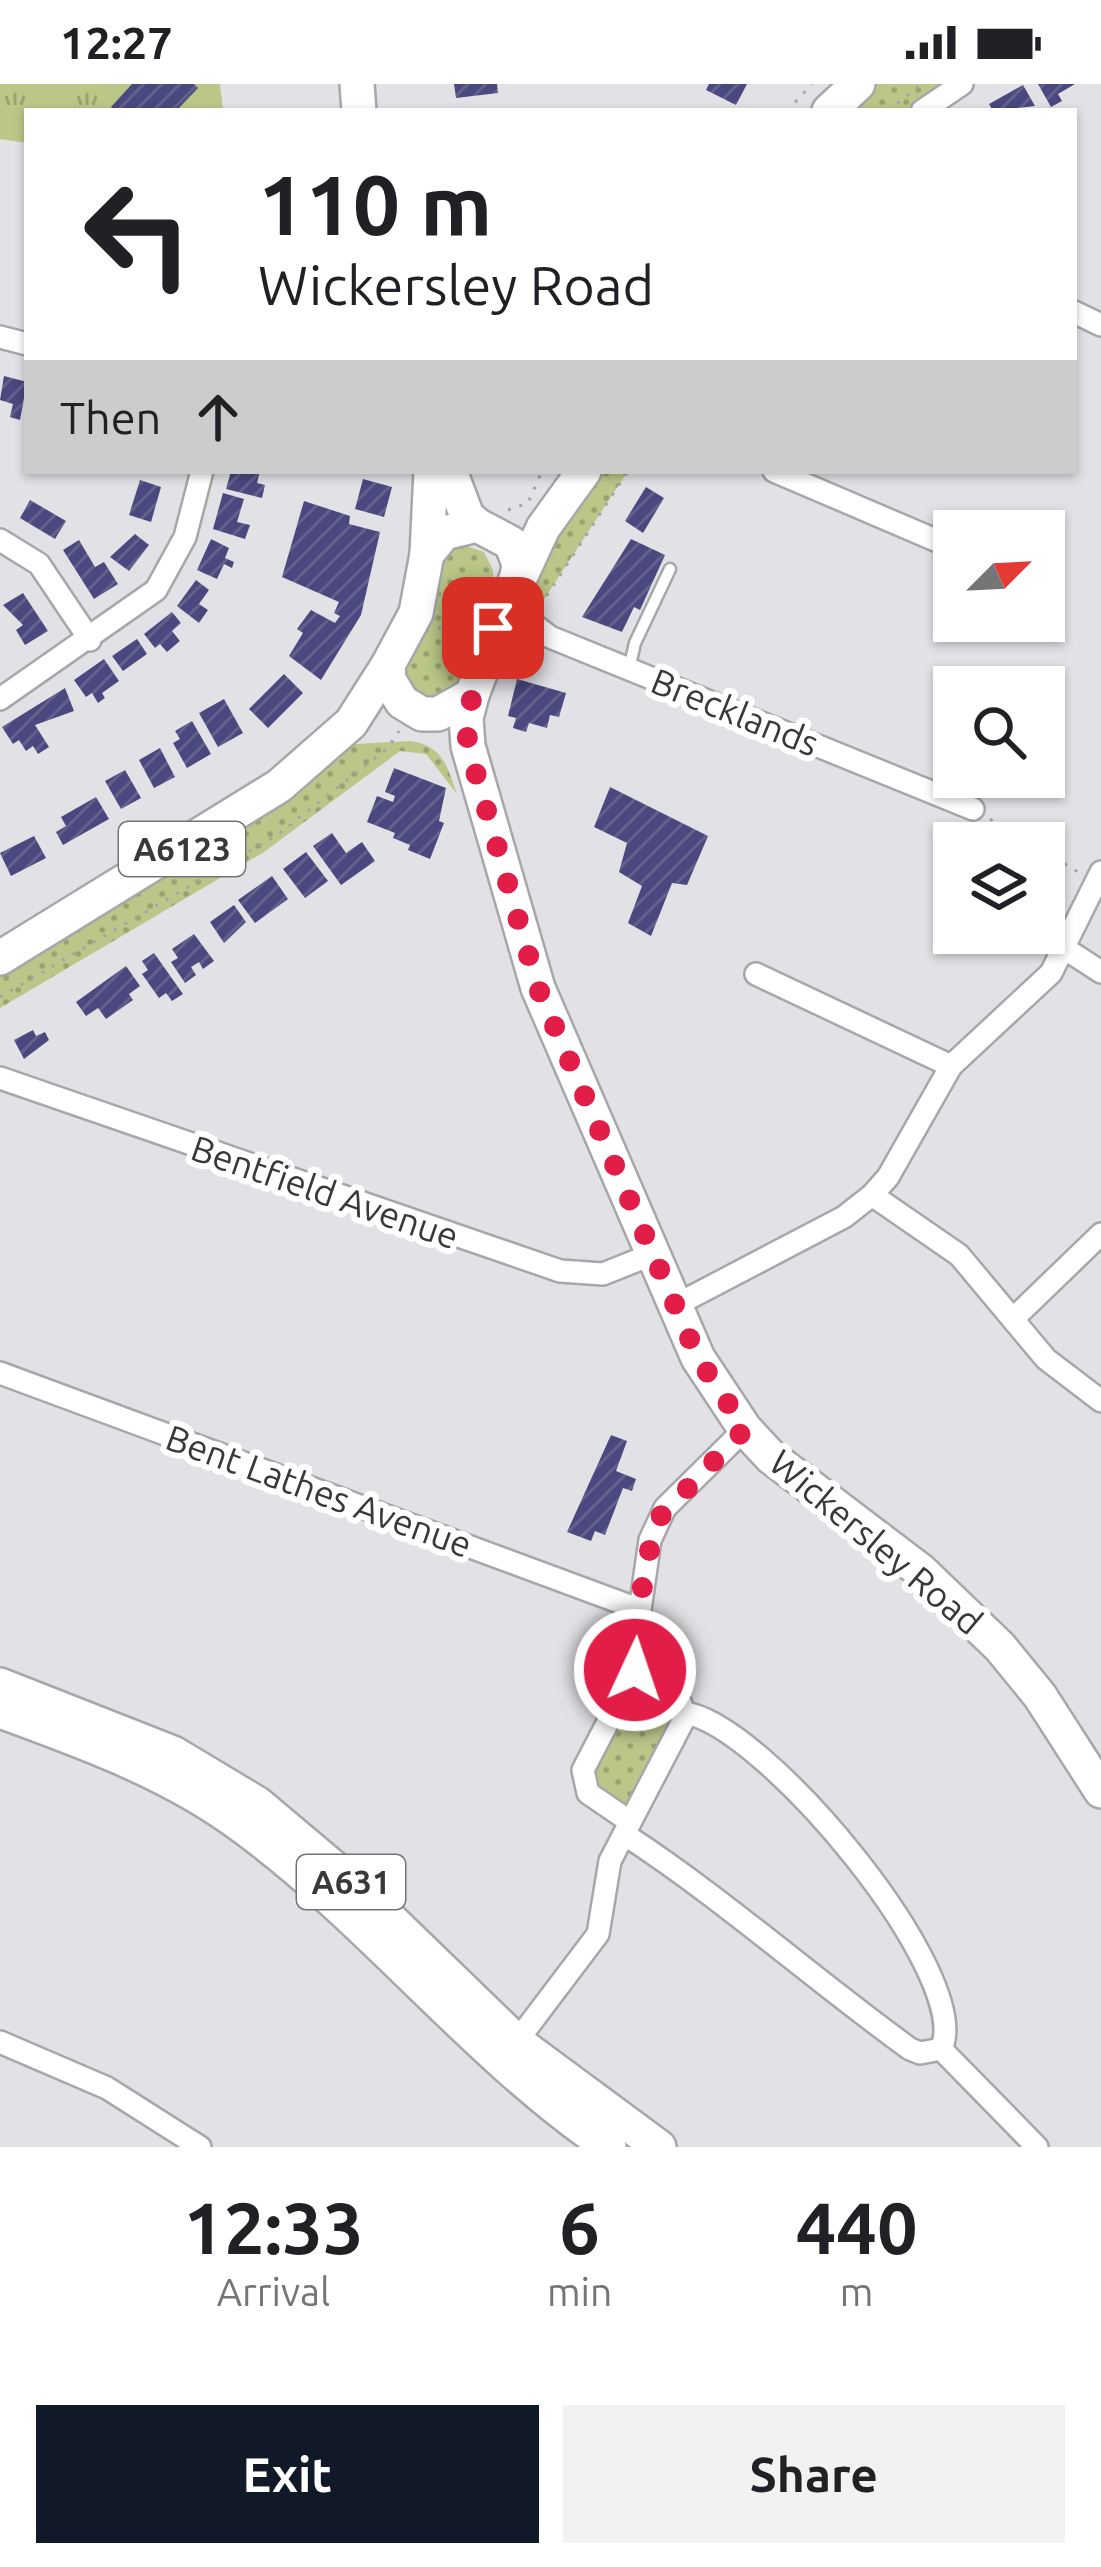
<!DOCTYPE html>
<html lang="en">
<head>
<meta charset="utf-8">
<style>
  body { margin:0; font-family:Ubuntu,sans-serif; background:#f2f2f2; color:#202124; height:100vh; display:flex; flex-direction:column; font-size:45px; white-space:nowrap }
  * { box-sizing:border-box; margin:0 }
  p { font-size:39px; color:#757577 }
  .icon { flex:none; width:66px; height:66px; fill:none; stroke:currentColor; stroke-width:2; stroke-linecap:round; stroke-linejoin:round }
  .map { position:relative; height:2063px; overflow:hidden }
  .details { display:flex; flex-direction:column; background:#fff; flex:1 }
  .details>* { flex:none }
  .guide { position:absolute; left:24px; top:24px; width:1053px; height:366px; border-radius:0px; box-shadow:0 3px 9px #0004; background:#fff; color:#202124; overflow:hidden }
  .needle { width:78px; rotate:66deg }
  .fabs { position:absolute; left:933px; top:426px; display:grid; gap:24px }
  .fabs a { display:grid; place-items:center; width:132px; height:132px; border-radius:0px; background:#fff; box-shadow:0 3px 9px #0004; font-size:60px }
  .pin { position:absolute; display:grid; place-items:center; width:102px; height:102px; color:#fff; margin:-51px; border-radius:24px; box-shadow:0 6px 18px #0006 }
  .me { position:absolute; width:132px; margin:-66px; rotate:3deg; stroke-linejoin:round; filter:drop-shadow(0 0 9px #0008) }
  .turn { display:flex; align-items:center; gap:42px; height:252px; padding:0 36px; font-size:54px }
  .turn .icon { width:156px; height:156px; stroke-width:2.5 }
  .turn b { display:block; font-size:84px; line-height:102px }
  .then { display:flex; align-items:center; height:114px; padding:0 36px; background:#0003; gap:24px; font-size:45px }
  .eta { display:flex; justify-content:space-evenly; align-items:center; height:204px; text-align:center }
  .eta b { font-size:72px; font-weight:700; line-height:84px }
  .primary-button { display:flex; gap:24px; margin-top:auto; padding:24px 36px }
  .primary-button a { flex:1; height:138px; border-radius:0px; background:#111827; color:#fff; font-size:48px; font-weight:700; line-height:138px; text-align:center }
  .primary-button a+a { background:#f2f2f2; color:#202124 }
  .status { display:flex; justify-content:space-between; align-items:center; height:84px; padding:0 60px; background:#fff; direction:ltr }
  .status svg { height:33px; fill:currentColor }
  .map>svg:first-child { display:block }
  .grass { fill:url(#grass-dots) }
  .park { fill:url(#park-tufts) }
  .building { fill:url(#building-hatch) }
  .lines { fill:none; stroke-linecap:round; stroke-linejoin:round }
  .lane-casing { stroke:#a7a7aa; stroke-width:15 }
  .street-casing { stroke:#a7a7aa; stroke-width:26 }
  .primary-casing { stroke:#a7a7aa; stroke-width:38 }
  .path { stroke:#a5a5a8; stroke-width:3; stroke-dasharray:3 9; stroke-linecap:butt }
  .lane { stroke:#fff; stroke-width:10 }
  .street { stroke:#fff; stroke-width:21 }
  .primary { stroke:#fff; stroke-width:33 }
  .route { stroke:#e11d48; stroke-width:21; stroke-dasharray:0 37.8 }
  .labels { text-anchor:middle; stroke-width:12; stroke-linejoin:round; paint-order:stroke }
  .shield { fill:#fff; stroke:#747476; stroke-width:3 }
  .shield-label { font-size:33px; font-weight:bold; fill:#39393b }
  .street-label { font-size:36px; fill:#39393b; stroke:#fff }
</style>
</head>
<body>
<div class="status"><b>12:27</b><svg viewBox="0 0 49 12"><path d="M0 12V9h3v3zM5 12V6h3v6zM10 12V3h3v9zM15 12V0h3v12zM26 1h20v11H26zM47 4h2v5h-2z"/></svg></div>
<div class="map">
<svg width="1101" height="2063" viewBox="0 0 1101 2063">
  <defs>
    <pattern id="grass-dots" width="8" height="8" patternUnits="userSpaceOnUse" patternTransform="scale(3)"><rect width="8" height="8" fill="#bbc788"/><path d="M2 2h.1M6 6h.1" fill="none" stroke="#99a370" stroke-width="1.8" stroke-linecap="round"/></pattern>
    <pattern id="park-tufts" width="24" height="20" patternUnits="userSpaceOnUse" patternTransform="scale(3)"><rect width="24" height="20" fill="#bbc788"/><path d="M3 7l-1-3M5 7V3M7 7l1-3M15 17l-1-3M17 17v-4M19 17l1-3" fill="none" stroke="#99a370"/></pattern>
    <pattern id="building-hatch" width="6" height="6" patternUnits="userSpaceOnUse" patternTransform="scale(3)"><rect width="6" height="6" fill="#4a487e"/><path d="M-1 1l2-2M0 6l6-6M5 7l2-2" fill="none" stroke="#62618c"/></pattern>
  </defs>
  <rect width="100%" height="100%" fill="#e2e2e6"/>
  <g class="grass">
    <path d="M877 0H948L911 27H846Z"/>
    <path d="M596 387H628L535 529 527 509Z"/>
    <path d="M457 459 484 468 493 486 494 509 460 553V602L439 618 410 609 401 592 441 472Z"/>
    <path d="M411 657C443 662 447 682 457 710L426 670 400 667 264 768 0 924V886L333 671 355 660Z"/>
    <path d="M639 1604 665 1618 677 1632 625 1722 594 1705 590 1690 629 1605Z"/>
  </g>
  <path class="park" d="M0 0H220L223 27H27V59L0 55Z"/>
  <g class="building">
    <path d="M132 0H194L198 4 176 27H115L111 23Z"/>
    <path d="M454 0H497L498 9 456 14Z"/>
    <path d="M709 0H747L736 21 706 6Z"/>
    <path d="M1038 0H1075L1058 10 1062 17 1051 23Z"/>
    <path d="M1023 1 1035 22 993 27 989 20Z"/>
    <path d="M4 292 27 298 20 336 10 333 13 320 0 316Z"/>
    <path d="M231 387H260L257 399 265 401 262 414 226 405Z"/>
    <path d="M363 395 392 403 384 433 355 425Z"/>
    <path d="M140 396 161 403 151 438 129 431Z"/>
    <path d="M646 403 664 414 643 449 625 437Z"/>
    <path d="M223 409 244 415 237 438 250 441 245 455 213 445Z"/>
    <path d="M30 416 66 437 55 455 20 434Z"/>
    <path d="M304 417 350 432 349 440 380 448 361 531 321 596 289 572 303 549 297 545 311 526 335 539 340 532 334 529 339 518 282 493Z"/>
    <path d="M135 450 149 461 129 487 110 473Z"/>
    <path d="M211 455 229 464 225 474 234 478 232 484 224 480 217 495 197 486Z"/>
    <path d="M631 455 665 471 640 526 634 523 622 548 582 533Z"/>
    <path d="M79 456 95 483 104 478 118 500 94 515 63 466Z"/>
    <path d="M196 496 209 506 199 520 208 526 199 539 177 522Z"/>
    <path d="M23 509 48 547 25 561 16 546 23 541 3 521Z"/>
    <path d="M172 528 181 539 172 547 180 557 167 568 160 560 155 564 144 550Z"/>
    <path d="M137 555 147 570 123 587 112 572Z"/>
    <path d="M104 575 119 597 102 609 105 614 98 619 92 609 86 613 74 596Z"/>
    <path d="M284 590 303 609 268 644 249 625Z"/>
    <path d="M517 595 566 609 559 633 550 631 547 644 529 639 526 648 513 644 516 634 508 632Z"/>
    <path d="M65 604 74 627 35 641 49 663 38 670 33 662 26 667 19 656 13 660 2 643Z"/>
    <path d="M224 615 243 649 218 663 199 629Z"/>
    <path d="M192 637 211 670 187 684 173 659 180 655 175 647Z"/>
    <path d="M160 664 175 693 154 704 139 676Z"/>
    <path d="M394 684 446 704 439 737 444 739 430 775 408 766 410 761 393 754 395 749 367 738 377 712 393 718 395 712 385 708Z"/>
    <path d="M125 686 141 714 121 725 105 697Z"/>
    <path d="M610 703 708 752 687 801 672 799 651 852 628 839 642 802 619 788 627 759 594 743Z"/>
    <path d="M96 713 109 735 63 761 56 748 66 742 61 733Z"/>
    <path d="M332 749 346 769 362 758 375 777 341 801 313 762Z"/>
    <path d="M34 752 46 774 11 792 0 769Z"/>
    <path d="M306 768 328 797 305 814 283 785Z"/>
    <path d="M272 792 288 815 255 839 238 816Z"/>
    <path d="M234 821 246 838 224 859 210 838Z"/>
    <path d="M194 850 214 877 203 885 199 878 191 883 196 891 185 899 171 878 178 874 172 865Z"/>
    <path d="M154 869 183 910 172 917 166 909 159 914 142 890 148 886 142 877Z"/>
    <path d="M126 882 140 902 129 910 133 916 106 935 98 924 86 932 76 918Z"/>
    <path d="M33 946 36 952 45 948 49 956 24 975 14 956Z"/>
    <path d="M611 1351 627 1357 616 1387 636 1395 632 1407 623 1404 605 1451 595 1447 591 1457 567 1448Z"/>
  </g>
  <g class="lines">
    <g class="lane-casing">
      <path id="lane" d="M629 585 635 559 670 485"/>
    </g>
    <g class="street-casing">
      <g id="street">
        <path d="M922 27 962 0"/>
        <path d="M1074 228 1101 241"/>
        <path d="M0 253 27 260"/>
        <path d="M774 387 954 464"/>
        <path d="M0 456 39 480 90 556"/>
        <path d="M506 519 550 553 973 725"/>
        <path d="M0 615 156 506 185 453 202 387"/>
        <path d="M1067 866 1101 888"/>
        <path d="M756 890 951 982"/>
        <path d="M0 994 560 1187 603 1190 653 1170"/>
        <path d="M872 1111 959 1171 1046 1275 1101 1317"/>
        <path d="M676 1221 844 1133 872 1111 888 1093 951 982 1051 889 1101 788"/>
        <path d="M1013 1235 1101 1150"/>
        <path d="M0 1289 638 1525"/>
        <path d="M684 1629C763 1638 976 1894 941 1965"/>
        <path d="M629 1737 588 1709 583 1686 635 1586"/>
        <path d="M624 1750C724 1815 813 1895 910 1965L920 1969 941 1965"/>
        <path d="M0 1958 107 2004 200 2063"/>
        <path d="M511 1965 598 1850 610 1777 683 1637 681 1620 646 1598 633 1575 650 1456 665 1424 745 1345"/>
        <path d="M941 1965 1037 2063"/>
      </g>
    </g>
    <g class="primary-casing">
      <g id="primary">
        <path d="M357 0 359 27"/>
        <path d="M829 27 858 0"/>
        <path d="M450 387 467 432 477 441"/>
        <path d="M477 441 511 459 519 480 517 492 472 611 438 630H422L402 618 389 596 388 581 416 529 427 470 444 449Z"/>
        <path d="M427 470 431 387"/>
        <path d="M518 498 543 444 584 387"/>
        <path d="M472 611 466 634 468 662 538 904 698 1274 745 1345 771 1373 921 1487 1000 1563 1040 1612 1101 1707"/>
        <path d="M0 874 279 702 351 639 388 581"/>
        <path d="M0 1601 173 1669 258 1720 359 1805 517 1958 659 2063"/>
        <path d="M0 1627C85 1658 174 1690 246 1745 376 1841 475 1972 609 2063"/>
      </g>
    </g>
    <g class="path">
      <path d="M787 27 812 0"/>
      <path d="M888 27 921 0"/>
      <path d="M508 426 528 419 542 387"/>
      <path d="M540 522 628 387"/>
      <path d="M438 543 467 556"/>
      <path d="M990 735 1030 759"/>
      <path d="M1044 767 1078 788"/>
      <path d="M0 913 277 751 388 664 399 647"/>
    </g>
    <use href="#lane" class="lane"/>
    <use href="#street" class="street"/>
    <use href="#primary" class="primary"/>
  </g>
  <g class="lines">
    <path class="route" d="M493 544 466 634 468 662 538 904 698 1274 745 1345 655 1438 638 1526 635 1586"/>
  </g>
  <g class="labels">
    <g class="shield">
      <rect x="119" y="738" width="126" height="54" rx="9"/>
      <rect x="297" y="1771" width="108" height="54" rx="9"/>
    </g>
    <g class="shield-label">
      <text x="182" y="777">A6123</text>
      <text x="351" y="1810">A631</text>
    </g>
    <g class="street-label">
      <text transform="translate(735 628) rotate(22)" y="13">Brecklands</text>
      <text transform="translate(325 1108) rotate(19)" y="13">Bentfield Avenue</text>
      <text transform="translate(319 1407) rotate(20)" y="13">Bent Lathes Avenue</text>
      <text transform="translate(876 1458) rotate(40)" y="13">Wickersley Road</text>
    </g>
  </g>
</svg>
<div class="fabs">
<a><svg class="needle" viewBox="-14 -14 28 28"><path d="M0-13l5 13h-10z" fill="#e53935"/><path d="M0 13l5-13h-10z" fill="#757577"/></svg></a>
<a><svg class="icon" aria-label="search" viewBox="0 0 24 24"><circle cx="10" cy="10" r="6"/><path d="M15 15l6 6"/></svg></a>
<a><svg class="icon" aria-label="layers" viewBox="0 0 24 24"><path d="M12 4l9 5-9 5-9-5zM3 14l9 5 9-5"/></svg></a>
</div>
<div class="pin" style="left:493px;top:544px;background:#d93025"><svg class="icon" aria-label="arrive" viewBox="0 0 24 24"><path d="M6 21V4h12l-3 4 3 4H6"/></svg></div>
<svg class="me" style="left:635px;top:1586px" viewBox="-20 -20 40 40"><circle r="17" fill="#e11d48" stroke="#fff" stroke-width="3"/><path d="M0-11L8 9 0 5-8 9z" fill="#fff"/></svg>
<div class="guide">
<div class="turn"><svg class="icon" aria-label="left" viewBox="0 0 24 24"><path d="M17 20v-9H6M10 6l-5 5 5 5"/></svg><div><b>110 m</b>Wickersley Road</div></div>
<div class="then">Then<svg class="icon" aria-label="ahead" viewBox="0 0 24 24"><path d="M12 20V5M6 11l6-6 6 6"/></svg></div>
</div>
</div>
<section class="details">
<div class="eta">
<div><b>12:33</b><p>Arrival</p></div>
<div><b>6</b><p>min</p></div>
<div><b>440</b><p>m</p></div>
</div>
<div class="primary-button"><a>Exit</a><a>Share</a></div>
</section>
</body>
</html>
